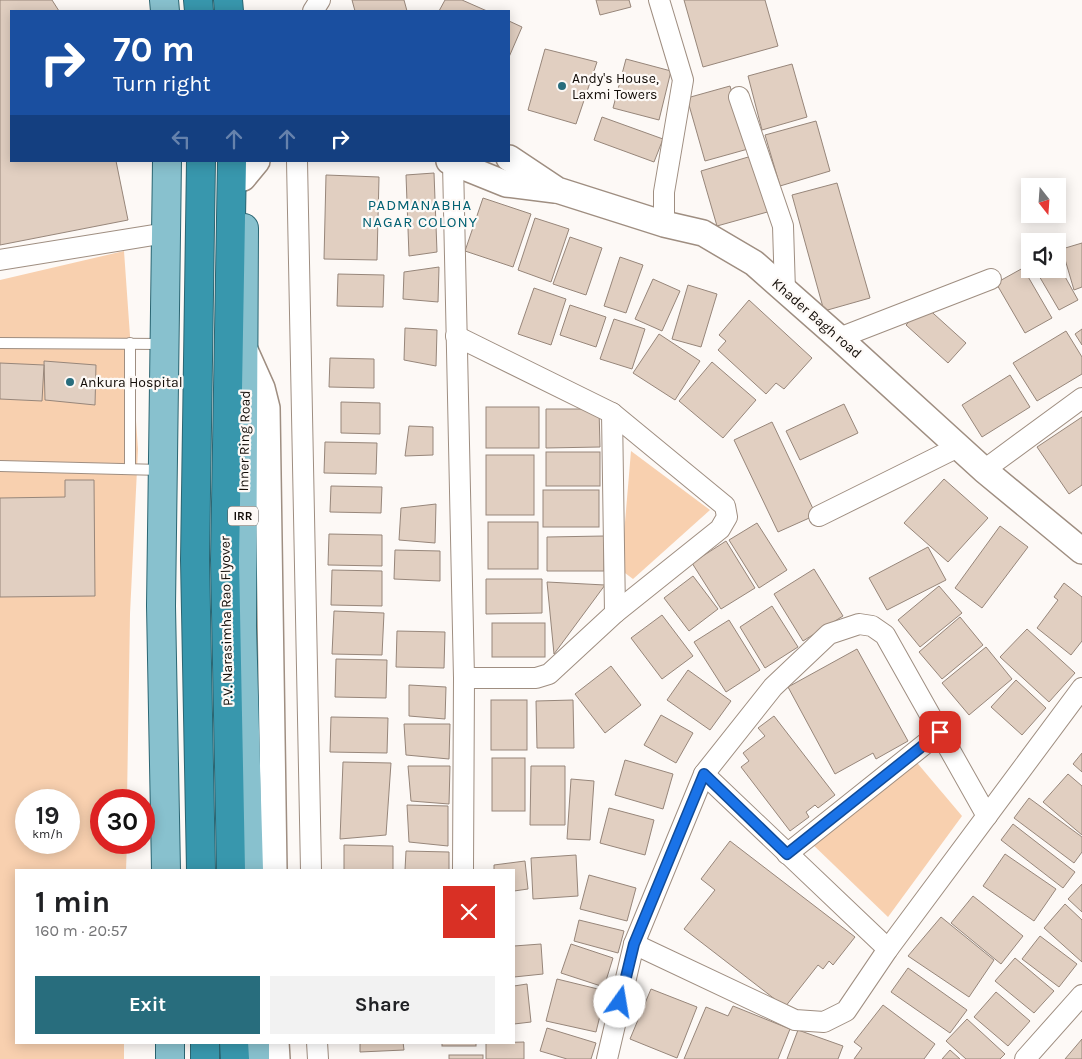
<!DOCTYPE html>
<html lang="en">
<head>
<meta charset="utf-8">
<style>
  body { margin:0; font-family:Karla,sans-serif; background:#f2f2f2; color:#202124; height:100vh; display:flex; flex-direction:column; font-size:19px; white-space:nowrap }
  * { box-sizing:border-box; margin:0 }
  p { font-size:16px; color:#757577 }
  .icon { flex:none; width:28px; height:28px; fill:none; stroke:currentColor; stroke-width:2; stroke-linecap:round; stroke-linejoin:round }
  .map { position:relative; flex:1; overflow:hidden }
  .sheet { position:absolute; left:15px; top:869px; width:500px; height:175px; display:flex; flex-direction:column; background:#fff; border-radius:0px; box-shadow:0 2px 12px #0003 }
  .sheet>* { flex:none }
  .banner { position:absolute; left:10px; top:10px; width:500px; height:152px; border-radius:0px; box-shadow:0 2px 12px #0003; background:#1a4fa0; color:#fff; overflow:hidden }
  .needle { width:32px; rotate:163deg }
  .tools { position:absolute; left:1021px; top:178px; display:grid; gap:10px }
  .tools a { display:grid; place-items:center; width:45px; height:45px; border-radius:0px; background:#fff; box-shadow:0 2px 12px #0003; font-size:25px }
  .speed { position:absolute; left:15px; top:789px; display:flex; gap:10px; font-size:25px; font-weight:700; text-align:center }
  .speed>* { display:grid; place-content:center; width:65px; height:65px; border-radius:50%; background:#fff; box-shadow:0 2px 12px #0003; line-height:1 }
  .speed small { font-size:12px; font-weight:400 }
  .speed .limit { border:8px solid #d22; background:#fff; color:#111 }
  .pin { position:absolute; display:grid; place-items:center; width:42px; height:42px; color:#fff; margin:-21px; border-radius:10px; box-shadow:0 2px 8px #0006 }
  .me { position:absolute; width:55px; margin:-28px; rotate:13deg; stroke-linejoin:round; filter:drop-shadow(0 0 4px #0008) }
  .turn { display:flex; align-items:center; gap:18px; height:105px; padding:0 20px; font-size:22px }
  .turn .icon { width:65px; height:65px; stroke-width:2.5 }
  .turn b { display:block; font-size:35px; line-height:42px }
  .lanes { display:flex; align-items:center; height:48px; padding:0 20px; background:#0003; justify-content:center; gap:25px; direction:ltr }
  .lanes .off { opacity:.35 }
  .round { display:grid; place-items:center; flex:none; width:52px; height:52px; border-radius:0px; background:#f2f2f2 }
  .summary { display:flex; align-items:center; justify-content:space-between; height:85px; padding:0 20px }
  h1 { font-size:30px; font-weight:700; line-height:38px }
  .cta { display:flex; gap:10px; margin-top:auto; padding:10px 20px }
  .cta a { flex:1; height:58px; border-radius:0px; background:#286d7d; color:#fff; font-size:20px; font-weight:700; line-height:58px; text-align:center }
  .cta a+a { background:#f2f2f2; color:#202124 }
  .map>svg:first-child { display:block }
  .green { fill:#f8d0af; fill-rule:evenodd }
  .building { fill:#e1cfc1; stroke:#97867a }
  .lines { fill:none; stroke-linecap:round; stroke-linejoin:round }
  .service-casing { stroke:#9f8e81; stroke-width:12 }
  .minor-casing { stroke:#9f8e81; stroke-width:22 }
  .tertiary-casing { stroke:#9f8e81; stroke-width:28 }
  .primary-casing { stroke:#2b6673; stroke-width:30 }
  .motorway-casing { stroke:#2b6673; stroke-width:30 }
  .service { stroke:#fff; stroke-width:10 }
  .minor { stroke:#fff; stroke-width:20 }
  .tertiary { stroke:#fff; stroke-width:25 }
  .primary { stroke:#88c1ce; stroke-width:28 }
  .motorway { stroke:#3897ad; stroke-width:28 }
  .route-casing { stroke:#114b97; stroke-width:12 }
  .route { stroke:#1a73e8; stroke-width:9 }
  .poi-dot { fill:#286d7d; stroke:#fdf9f6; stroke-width:2 }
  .labels { text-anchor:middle; stroke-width:4.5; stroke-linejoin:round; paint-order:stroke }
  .shield { fill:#fdf9f6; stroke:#58534f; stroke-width:1 }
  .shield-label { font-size:12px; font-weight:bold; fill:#120c07 }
  .poi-label { font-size:14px; fill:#120c07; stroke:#fdf9f6; text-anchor:start }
  .street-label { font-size:14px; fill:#120c07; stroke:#fdf9f6 }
  .neighbourhood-label { font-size:15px; letter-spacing:1px; fill:#026173; stroke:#fdf9f6 }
</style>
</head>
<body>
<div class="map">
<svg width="1082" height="1059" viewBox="0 0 1082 1059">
  <rect width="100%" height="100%" fill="#fdf9f6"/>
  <g class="green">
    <path d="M124 251 138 449 130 614 127 800H101V842L127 843 126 870H16V1042L124 1043V1059H0V280ZM26 800H69V842H26Z"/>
    <path d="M631 451 710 510 633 579 621 570Z"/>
    <path d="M913 758 962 816 888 917 807 839Z"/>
  </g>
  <g class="building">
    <path d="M0 0H52L59 11H11V161H116L128 220 0 245Z"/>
    <path d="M352 0H404L407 11H355Z"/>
    <path d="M445 0H462L487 11H439Z"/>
    <path d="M596 0H629L631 7 600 15Z"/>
    <path d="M684 0H765L778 46 703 67Z"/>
    <path d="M509 21 522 27 509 57Z"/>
    <path d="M545 49 597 62 576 124 528 110Z"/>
    <path d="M626 59 671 71 659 120 613 108Z"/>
    <path d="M792 64 807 117 762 130 748 76Z"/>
    <path d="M730 86 748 149 705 161 687 98Z"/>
    <path d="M602 117 663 139 654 162 594 140Z"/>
    <path d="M816 121 830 171 780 186 765 135Z"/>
    <path d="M755 155 771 211 717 226 701 171Z"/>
    <path d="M434 173 437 252 409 256 406 175Z"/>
    <path d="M326 175 379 177 377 260 324 259Z"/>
    <path d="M837 183 870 298 824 311 792 195Z"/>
    <path d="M483 198 531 214 513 267 465 251Z"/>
    <path d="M535 218 569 229 551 282 518 270Z"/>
    <path d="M570 237 602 248 586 295 553 284Z"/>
    <path d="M1082 243V287L1074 290 1062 249Z"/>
    <path d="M620 257 643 265 626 313 604 306Z"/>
    <path d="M1058 264 1078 300 1059 310 1035 269H1058Z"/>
    <path d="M439 267 438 302 403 299 404 272Z"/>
    <path d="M1023 268 1052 318 1025 333 996 283Z"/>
    <path d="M338 274 384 275 383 307 337 306Z"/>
    <path d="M653 279 680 291 662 331 635 319Z"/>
    <path d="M688 285 717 294 701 347 672 339Z"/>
    <path d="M534 288 566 299 551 345 518 334Z"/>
    <path d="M749 300 812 358 784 389 776 383 766 394 718 350 726 341 719 335Z"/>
    <path d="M570 305 606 317 596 347 560 335Z"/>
    <path d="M924 305 966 343 948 363 906 325Z"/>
    <path d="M614 319 645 329 632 369 600 359Z"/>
    <path d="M405 328 437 330 436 366 404 360Z"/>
    <path d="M1082 329V345L1075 334Z"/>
    <path d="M1066 331 1082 357V374L1037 401 1013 363Z"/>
    <path d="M659 334 700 361 675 400 633 373Z"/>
    <path d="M330 358 374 359V388L329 387Z"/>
    <path d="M44 361 96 365 95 405 45 400Z"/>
    <path d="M712 362 756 400 723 438 679 401Z"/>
    <path d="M0 363 44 365 42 401 0 399Z"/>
    <path d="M1010 375 1030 407 982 437 962 405Z"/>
    <path d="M341 402 380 403V434L341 433Z"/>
    <path d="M844 404 858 433 800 460 786 431Z"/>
    <rect x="486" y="407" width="53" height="41"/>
    <path d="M546 409H599L600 447 546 448Z"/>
    <path d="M1082 417V485L1069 494 1037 447Z"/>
    <path d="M772 422 816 515 778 532 734 440Z"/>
    <path d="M409 426 433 427V455L405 456Z"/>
    <path d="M325 442 377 443 376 474 324 473Z"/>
    <rect x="546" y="452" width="54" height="34"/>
    <rect x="486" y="455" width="48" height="60"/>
    <path d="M944 479 988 518 948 562 904 523Z"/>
    <path d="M65 480H94L95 596 0 597V498L65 497Z"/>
    <path d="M331 486 382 487 381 513 330 512Z"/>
    <rect x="543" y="490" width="56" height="37"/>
    <path d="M436 504 435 543 399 540 401 508Z"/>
    <rect x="488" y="522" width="50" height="47"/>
    <path d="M757 523 787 570 759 588 729 540Z"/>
    <path d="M1000 526 1028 547 982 608 955 588Z"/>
    <path d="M329 534 382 535V566L328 565Z"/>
    <path d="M604 536V571H547V537Z"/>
    <path d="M726 541 755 588 721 609 692 563Z"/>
    <path d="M928 547 946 580 887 610 869 578Z"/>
    <path d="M395 550 440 551V581L394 579Z"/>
    <path d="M814 569 843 616 803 641 774 594Z"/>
    <path d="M332 570 382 571V606L331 605Z"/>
    <path d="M693 576 718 609 689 631 664 598Z"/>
    <path d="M486 579H542V613L486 614Z"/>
    <path d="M547 582 605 585 554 654Z"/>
    <path d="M1064 583 1082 597V641L1071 655 1037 628 1058 600 1054 597Z"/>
    <path d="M939 586 962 613 920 647 898 620Z"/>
    <path d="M772 606 798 647 765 668 740 627Z"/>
    <path d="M334 611 384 613 382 655 332 654Z"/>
    <path d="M662 615 693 656 662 679 631 638Z"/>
    <path d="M960 617 983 645 942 679 919 652Z"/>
    <path d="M729 620 760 670 726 692 694 642Z"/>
    <rect x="492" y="623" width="53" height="34"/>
    <path d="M1027 629 1075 673 1049 702 1000 657Z"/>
    <path d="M397 631 445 632 444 668 396 667Z"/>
    <path d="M986 647 1012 679 969 715 942 683Z"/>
    <path d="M857 649 908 741 876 759 873 753 835 774 788 687Z"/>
    <path d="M336 659 387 660 386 698 335 697Z"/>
    <path d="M611 666 641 705 605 733 575 694Z"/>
    <path d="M688 670 731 701 710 730 667 700Z"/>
    <path d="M1016 680 1046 708 1022 735 991 707Z"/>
    <path d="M409 685 446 687 445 719 409 716Z"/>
    <rect x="491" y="700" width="36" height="50"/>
    <path d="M573 700 574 748H537L536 701Z"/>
    <path d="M661 715 693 733 676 763 644 745Z"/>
    <path d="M774 716 835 795 818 808 815 805 806 812 809 817 790 831 741 767 749 761 743 753 765 736 758 728Z"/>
    <path d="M331 717 388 718 387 753 330 752Z"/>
    <path d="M404 724H450L449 759 406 755Z"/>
    <path d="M1082 753V772L1073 764Z"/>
    <rect x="492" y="758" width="33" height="53"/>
    <path d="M625 760 673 774 663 809 615 795Z"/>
    <path d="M343 762 391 763 386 835 340 839Z"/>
    <path d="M408 766H450L449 804 411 801Z"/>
    <path d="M531 766H565V825H530Z"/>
    <path d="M1068 774 1082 786V835L1043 802Z"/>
    <path d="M571 779 594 781 590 840 567 839Z"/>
    <path d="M1029 798 1082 837V852L1074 863 1014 818Z"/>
    <path d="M407 805 448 806V846L409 842Z"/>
    <path d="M609 808 654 820 645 855 600 843Z"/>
    <path d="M1013 824 1075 872 1063 888 1001 840Z"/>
    <path d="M730 841 855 937 833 965 829 961 823 969 818 965 785 1007 684 929 715 890 701 879Z"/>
    <path d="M344 845 393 846V870H344Z"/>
    <path d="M406 851 449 852V870H405Z"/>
    <path d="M1005 854 1056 889 1034 921 983 886Z"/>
    <path d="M576 855 578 896 533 899 531 858Z"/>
    <path d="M525 861 528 889 514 891V870H494V865Z"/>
    <path d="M589 875 636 888 627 921 580 909Z"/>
    <path d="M1082 884V912L1068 899Z"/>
    <path d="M973 896 1023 936 1001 964 951 923Z"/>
    <path d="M1065 904 1082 920V962L1044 928Z"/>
    <path d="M941 917 994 960 969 997 908 956Z"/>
    <path d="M579 920 624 931 618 953 574 941Z"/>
    <path d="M1040 936 1077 964 1059 987 1022 959Z"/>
    <path d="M541 944 543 974 514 977V946Z"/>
    <path d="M571 944 613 958 604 987 561 973Z"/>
    <path d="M1015 958 1054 991 1034 1013 995 981Z"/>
    <path d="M908 968 967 1010 950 1033 891 992Z"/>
    <path d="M557 979 606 991 596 1032 546 1021Z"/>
    <path d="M527 984 531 1022 514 1024V986Z"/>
    <path d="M651 989 697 1007 677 1058 630 1039Z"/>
    <path d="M996 992 1030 1021 1008 1046 974 1017Z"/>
    <path d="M883 1005 935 1044 924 1059H854L862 1048 854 1042Z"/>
    <path d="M733 1006 790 1029 778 1059H684L706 1007 728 1016Z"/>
    <path d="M967 1019 1005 1054 1000 1059H966L946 1041Z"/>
    <path d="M547 1028 596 1043 591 1059H567L540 1051Z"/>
    <path d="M798 1030 843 1046 838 1059H787Z"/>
    <path d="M1082 1039V1059H1065Z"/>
    <path d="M360 1042H403L404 1050 360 1052Z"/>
    <rect x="442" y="1042" width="34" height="4"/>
    <path d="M524 1042V1059H486V1043Z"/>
    <path d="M950 1050 960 1059H942Z"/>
    <rect x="449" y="1055" width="34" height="4"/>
  </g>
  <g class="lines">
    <g class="service-casing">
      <g id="service">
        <path d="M0 343 164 344"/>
        <path d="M130 343V468"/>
        <path d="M0 466 162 470"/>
      </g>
    </g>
    <g class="minor-casing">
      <g id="minor">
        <path d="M659 0 683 80 664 192V224"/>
        <path d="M313 11 320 0"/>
        <path d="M739 97 783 226 785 291"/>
        <path d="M297 161 311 870"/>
        <path d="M453 163 464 678 463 870"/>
        <path d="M0 260 166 233"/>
        <path d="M456 336 612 413 725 506 727 517 720 529 615 613"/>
        <path d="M839 338 991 279"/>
        <path d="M984 470 1082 398"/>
        <path d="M819 516 958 447"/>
        <path d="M464 678H536L549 674 615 613 612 413"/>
        <path d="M704 774 888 949"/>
        <path d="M787 854 940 732"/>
        <path d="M634 944 795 1020 824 1022 846 1011 888 949 1082 688"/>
        <path d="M317 1042 318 1059"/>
        <path d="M607 1059 634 944 704 774 773 687 829 634 859 624 872 626 885 635 987 816"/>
        <path d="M1025 1059 1082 995"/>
      </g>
    </g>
    <g class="tertiary-casing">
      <g id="tertiary">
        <path d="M509 158 557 190 664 224 703 233 754 263 839 338 984 470 1082 551"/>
        <path d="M449 161 506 184 555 190"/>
        <path d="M243 178 257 161"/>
        <path d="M245 350 262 388 267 408 274 870"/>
        <path d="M276 1042 277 1059"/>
      </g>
    </g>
    <g class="primary-casing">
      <g id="primary">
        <path d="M164 0 165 11"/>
        <path d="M244 228 242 627 249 870"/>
        <path d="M166 870 161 606 167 161"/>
        <path d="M170 1042V1059"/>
        <path d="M255 1042V1059"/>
      </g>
    </g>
    <g class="motorway-casing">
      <g id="motorway">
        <path d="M198 0 199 11"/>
        <path d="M228 0 229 11"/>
        <path d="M201 161 195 560 201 870"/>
        <path d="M231 870 225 560 232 161"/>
        <path d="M205 1042V1059"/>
        <path d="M234 1042 235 1059"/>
      </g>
    </g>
    <use href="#service" class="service"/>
    <use href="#minor" class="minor"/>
    <use href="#tertiary" class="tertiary"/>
    <use href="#primary" class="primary"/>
    <use href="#motorway" class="motorway"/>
  </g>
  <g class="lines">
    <g class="route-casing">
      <path id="route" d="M620 1002 634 944 704 774 787 854 940 732"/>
    </g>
    <use href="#route" class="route"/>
  </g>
  <g class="poi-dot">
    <circle cx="562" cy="86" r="5"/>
    <circle cx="70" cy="382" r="5"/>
  </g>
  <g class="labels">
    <rect class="shield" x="228" y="506.5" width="30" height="19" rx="4"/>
    <g class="shield-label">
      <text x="243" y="520">IRR</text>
    </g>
    <g class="poi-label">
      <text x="572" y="83">Andy's House,<tspan x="572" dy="16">Laxmi Towers</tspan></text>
      <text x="80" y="387">Ankura Hospital</text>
    </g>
    <g class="street-label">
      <text transform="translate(817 318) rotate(41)" y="5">Khader Bagh road</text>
      <text transform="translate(244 441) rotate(-89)" y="5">Inner Ring Road</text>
      <text transform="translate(226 621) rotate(-91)" y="5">P.V. Narasimha Rao Flyover</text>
    </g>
    <g class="neighbourhood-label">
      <text x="420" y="210">PADMANABHA<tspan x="420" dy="17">NAGAR COLONY</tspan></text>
    </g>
  </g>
</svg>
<div class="tools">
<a><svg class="needle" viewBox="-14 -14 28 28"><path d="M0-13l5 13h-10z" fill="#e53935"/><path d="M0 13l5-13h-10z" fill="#757577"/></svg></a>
<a><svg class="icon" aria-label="sound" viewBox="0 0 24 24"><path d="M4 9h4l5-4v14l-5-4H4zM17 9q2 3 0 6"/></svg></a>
</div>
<div class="speed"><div>19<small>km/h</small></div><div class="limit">30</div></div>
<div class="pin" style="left:940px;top:732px;background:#d93025"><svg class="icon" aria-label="arrive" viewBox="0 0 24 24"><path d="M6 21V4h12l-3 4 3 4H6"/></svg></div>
<svg class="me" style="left:620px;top:1002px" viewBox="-20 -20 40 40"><circle r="19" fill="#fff"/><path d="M0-13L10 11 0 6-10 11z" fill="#1a73e8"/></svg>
<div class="banner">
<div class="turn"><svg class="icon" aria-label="right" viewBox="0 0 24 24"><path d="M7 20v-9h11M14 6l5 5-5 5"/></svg><div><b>70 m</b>Turn right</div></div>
<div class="lanes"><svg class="icon off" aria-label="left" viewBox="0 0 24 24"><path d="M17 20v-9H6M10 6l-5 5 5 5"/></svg><svg class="icon off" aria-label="ahead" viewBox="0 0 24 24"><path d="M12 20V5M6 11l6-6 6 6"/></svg><svg class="icon off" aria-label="ahead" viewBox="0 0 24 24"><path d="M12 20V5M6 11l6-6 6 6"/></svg><svg class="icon" aria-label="right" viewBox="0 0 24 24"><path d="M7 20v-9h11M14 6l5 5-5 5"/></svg></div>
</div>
<section class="sheet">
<div class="summary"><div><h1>1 min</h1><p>160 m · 20:57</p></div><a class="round" style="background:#d93025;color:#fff"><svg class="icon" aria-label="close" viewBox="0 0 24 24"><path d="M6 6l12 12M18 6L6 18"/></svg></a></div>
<div class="cta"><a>Exit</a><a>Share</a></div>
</section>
</div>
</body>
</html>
